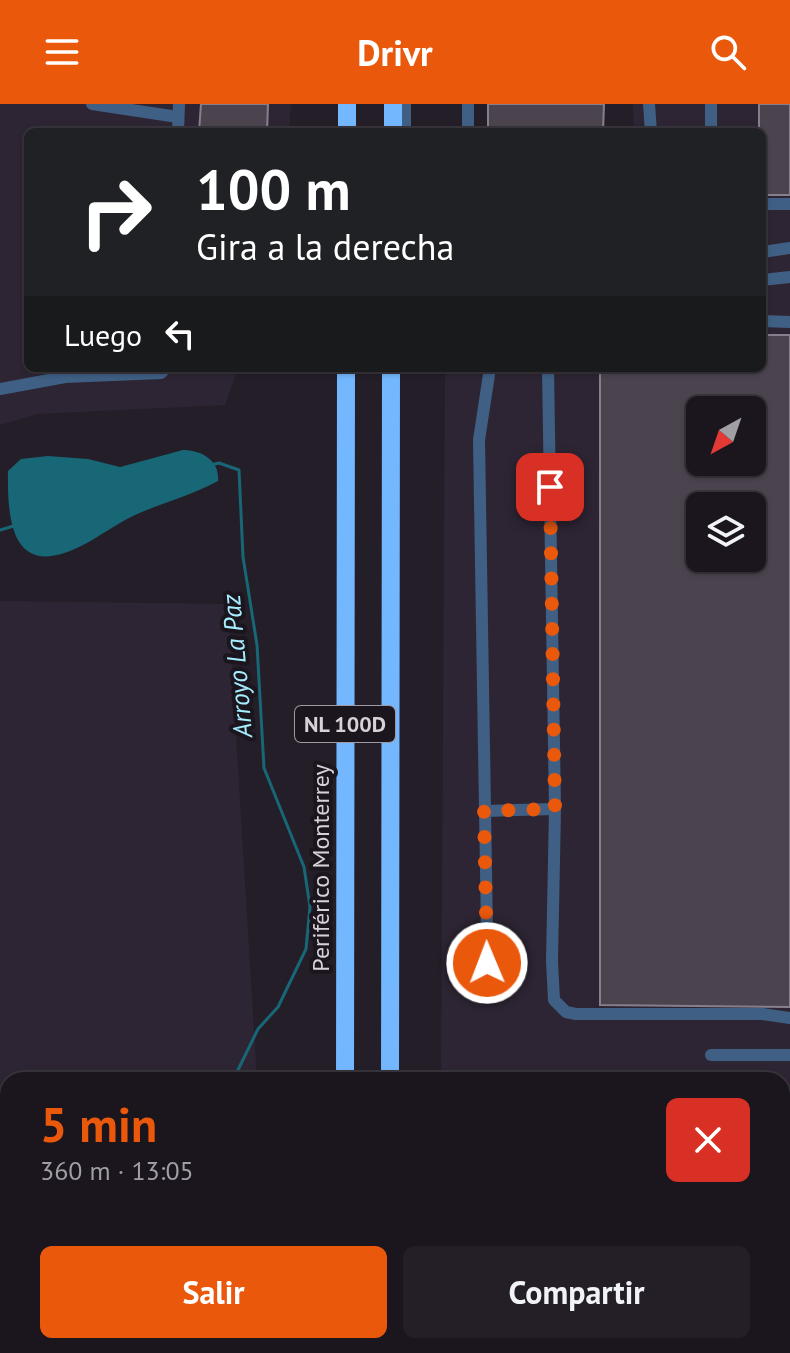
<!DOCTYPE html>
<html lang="es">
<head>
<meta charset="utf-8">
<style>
  body { margin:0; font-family:"PT Sans",sans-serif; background:#241f27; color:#f1f3f6; height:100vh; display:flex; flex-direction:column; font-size:30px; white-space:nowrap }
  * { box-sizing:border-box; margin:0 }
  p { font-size:26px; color:#a09fa4 }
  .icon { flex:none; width:44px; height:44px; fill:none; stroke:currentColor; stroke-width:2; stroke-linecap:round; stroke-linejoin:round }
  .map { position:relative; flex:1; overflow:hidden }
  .side { position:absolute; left:0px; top:968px; width:790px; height:282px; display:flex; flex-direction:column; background:#1b161e; border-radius:24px 24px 0 0; box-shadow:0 2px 6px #0004,0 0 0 2px #39353c }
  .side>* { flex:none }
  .top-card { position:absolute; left:24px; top:24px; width:742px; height:244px; border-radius:12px; box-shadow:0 2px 6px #0004,0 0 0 2px #39353c; background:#202124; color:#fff; overflow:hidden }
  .needle { width:52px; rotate:220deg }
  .controls { position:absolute; left:686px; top:292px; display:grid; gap:16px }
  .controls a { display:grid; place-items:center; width:80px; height:80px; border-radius:12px; background:#1b161e; box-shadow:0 2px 6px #0004,0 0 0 2px #39353c; font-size:40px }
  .pin { position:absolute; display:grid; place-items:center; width:68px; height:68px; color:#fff; margin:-34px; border-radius:16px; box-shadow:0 4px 12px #0006 }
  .me { position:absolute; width:88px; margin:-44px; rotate:359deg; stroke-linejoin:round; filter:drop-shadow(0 0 6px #0008) }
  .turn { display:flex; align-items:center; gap:28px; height:168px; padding:0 40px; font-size:36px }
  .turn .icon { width:104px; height:104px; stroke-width:2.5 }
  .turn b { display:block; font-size:56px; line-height:68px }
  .then { display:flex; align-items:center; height:76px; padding:0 40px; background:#0003; gap:16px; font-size:30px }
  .round { display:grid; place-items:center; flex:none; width:84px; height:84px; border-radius:12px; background:#241f27 }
  .overview { display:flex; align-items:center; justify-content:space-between; height:136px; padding:0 40px }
  h1 { font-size:48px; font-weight:700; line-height:60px; color:#ea580c }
  .button { display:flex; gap:16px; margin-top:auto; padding:16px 40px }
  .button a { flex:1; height:92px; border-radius:12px; background:#ea580c; color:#fff; font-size:32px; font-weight:700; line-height:92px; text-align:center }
  .button a+a { background:#241f27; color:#f1f3f6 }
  header { display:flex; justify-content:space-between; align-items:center; height:104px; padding:0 40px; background:#ea580c; color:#fff; font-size:36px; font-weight:700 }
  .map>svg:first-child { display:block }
  .built { fill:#2e2534; fill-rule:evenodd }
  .green { fill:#373c03 }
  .water { fill:#176777 }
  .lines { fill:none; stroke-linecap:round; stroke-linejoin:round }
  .stream { stroke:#176777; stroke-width:3 }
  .building { fill:#4b444f; stroke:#87808c; stroke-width:2; fill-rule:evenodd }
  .minor { stroke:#3f6084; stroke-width:12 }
  .highway { stroke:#73b7fe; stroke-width:18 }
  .route { stroke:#ea580c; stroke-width:14; stroke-dasharray:0 25.2 }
  .labels { text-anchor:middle; stroke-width:8; stroke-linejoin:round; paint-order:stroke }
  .shield { fill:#1b151e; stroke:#9e99a0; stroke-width:2 }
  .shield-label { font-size:22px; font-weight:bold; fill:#d6d2d8 }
  .street-label { font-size:24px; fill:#d6d2d8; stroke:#1b151e }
  .water-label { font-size:26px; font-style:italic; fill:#a5edff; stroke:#1b151e }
</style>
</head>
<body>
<header><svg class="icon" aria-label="menu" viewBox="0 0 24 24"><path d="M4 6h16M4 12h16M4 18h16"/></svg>Drivr<svg class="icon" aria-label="search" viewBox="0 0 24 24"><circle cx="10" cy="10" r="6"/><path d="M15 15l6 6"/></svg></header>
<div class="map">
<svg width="790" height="1249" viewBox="0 0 790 1249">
  <rect width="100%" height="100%" fill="#241e28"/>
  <g class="built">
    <path d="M0 0H291L289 28H28V264H238L225 301 38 310 0 321Z"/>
    <path d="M633 0H790V1182L782 1192V976H441L445 264H762V28H634ZM700 306H752V358H700ZM700 402H752V454H700Z"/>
    <path d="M0 497 228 500 257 976H8V1242H274V1249H0Z"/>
    <path d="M458 1242H740L734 1249H474Z"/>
  </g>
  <path class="green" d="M790 1182V1249H735L740 1242H782V1192Z"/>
  <path class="water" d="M183 346C201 346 220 356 218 377 190 392 161 399 133 412 114 421 98 434 79 443 13 475 7 419 8 367L21 355 48 352 88 355 120 363Z"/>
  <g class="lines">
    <g class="stream">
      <path d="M211 361 219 359 239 366 243 453 257 541 264 664 304 763 310 803 306 845 278 903 258 925 235 972 229 976"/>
      <path d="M0 426 17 421"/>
      <path d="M192 1242 194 1249"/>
    </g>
  </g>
  <g class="building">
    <path d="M201 0H268L267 28H199Z"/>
    <path d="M488 0H604L603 28H488Z"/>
    <path d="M759 0H790V91H762V28H759Z"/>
    <path d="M762 231H790V903L600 901V264H762ZM700 306H752V358H700ZM700 402H752V454H700Z"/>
  </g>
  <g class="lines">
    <g class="minor">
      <path d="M92 0 178 13"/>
      <path d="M405 0V28"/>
      <path d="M649 0 651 28"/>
      <path d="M178 28 179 0"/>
      <path d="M468 28V0"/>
      <path d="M711 28V0"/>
      <path d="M762 100H790"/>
      <path d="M762 148 790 144"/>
      <path d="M762 176 790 173"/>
      <path d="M762 217 790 218"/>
      <path d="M548 264 555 705 552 857 554 896 566 908 576 910H762L790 914"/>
      <path d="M0 285 65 273 161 269 166 264"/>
      <path d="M484 707 555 705"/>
      <path d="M488 889 479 336 490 264"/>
      <path d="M711 951H790"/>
      <path d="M782 1136H790"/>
      <path d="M782 1171 790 1164"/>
    </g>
    <g class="highway">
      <path d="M347 28V0"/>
      <path d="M393 28V0"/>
      <path d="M345 976 346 264"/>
      <path d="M390 976 391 264"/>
      <path d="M346 1242V1249"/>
      <path d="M390 1249V1242"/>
    </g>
  </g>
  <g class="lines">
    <path class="route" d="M487 859 484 707 555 705 550 383"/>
  </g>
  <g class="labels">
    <rect class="shield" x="295" y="602" width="100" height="36" rx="6"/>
    <g class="shield-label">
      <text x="345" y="628">NL 100D</text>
    </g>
    <g class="street-label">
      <text transform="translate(321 764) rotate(-90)" y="8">Periférico Monterrey</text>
    </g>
    <g class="water-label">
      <text transform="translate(237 562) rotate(-95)" y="9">Arroyo La Paz</text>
    </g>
  </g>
</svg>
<div class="controls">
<a><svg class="needle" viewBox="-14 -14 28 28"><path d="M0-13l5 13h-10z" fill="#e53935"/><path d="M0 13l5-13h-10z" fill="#a09fa4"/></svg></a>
<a><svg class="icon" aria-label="layers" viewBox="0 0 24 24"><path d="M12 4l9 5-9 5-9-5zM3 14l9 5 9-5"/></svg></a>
</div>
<div class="pin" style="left:550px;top:383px;background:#d93025"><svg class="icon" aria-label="arrive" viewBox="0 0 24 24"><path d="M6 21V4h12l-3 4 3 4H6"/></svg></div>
<svg class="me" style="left:487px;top:859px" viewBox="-20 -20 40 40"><circle r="17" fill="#ea580c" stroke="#fff" stroke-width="3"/><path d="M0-11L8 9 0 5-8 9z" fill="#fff"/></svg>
<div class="top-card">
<div class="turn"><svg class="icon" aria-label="right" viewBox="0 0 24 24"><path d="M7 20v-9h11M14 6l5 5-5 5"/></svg><div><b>100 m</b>Gira a la derecha</div></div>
<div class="then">Luego<svg class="icon" aria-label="left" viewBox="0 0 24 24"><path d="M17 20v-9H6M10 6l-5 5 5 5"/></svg></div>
</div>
<section class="side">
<div class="overview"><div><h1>5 min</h1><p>360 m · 13:05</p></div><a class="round" style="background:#d93025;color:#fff"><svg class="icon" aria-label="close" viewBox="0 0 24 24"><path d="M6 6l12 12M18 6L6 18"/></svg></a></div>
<div class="button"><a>Salir</a><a>Compartir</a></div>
</section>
</div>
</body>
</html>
